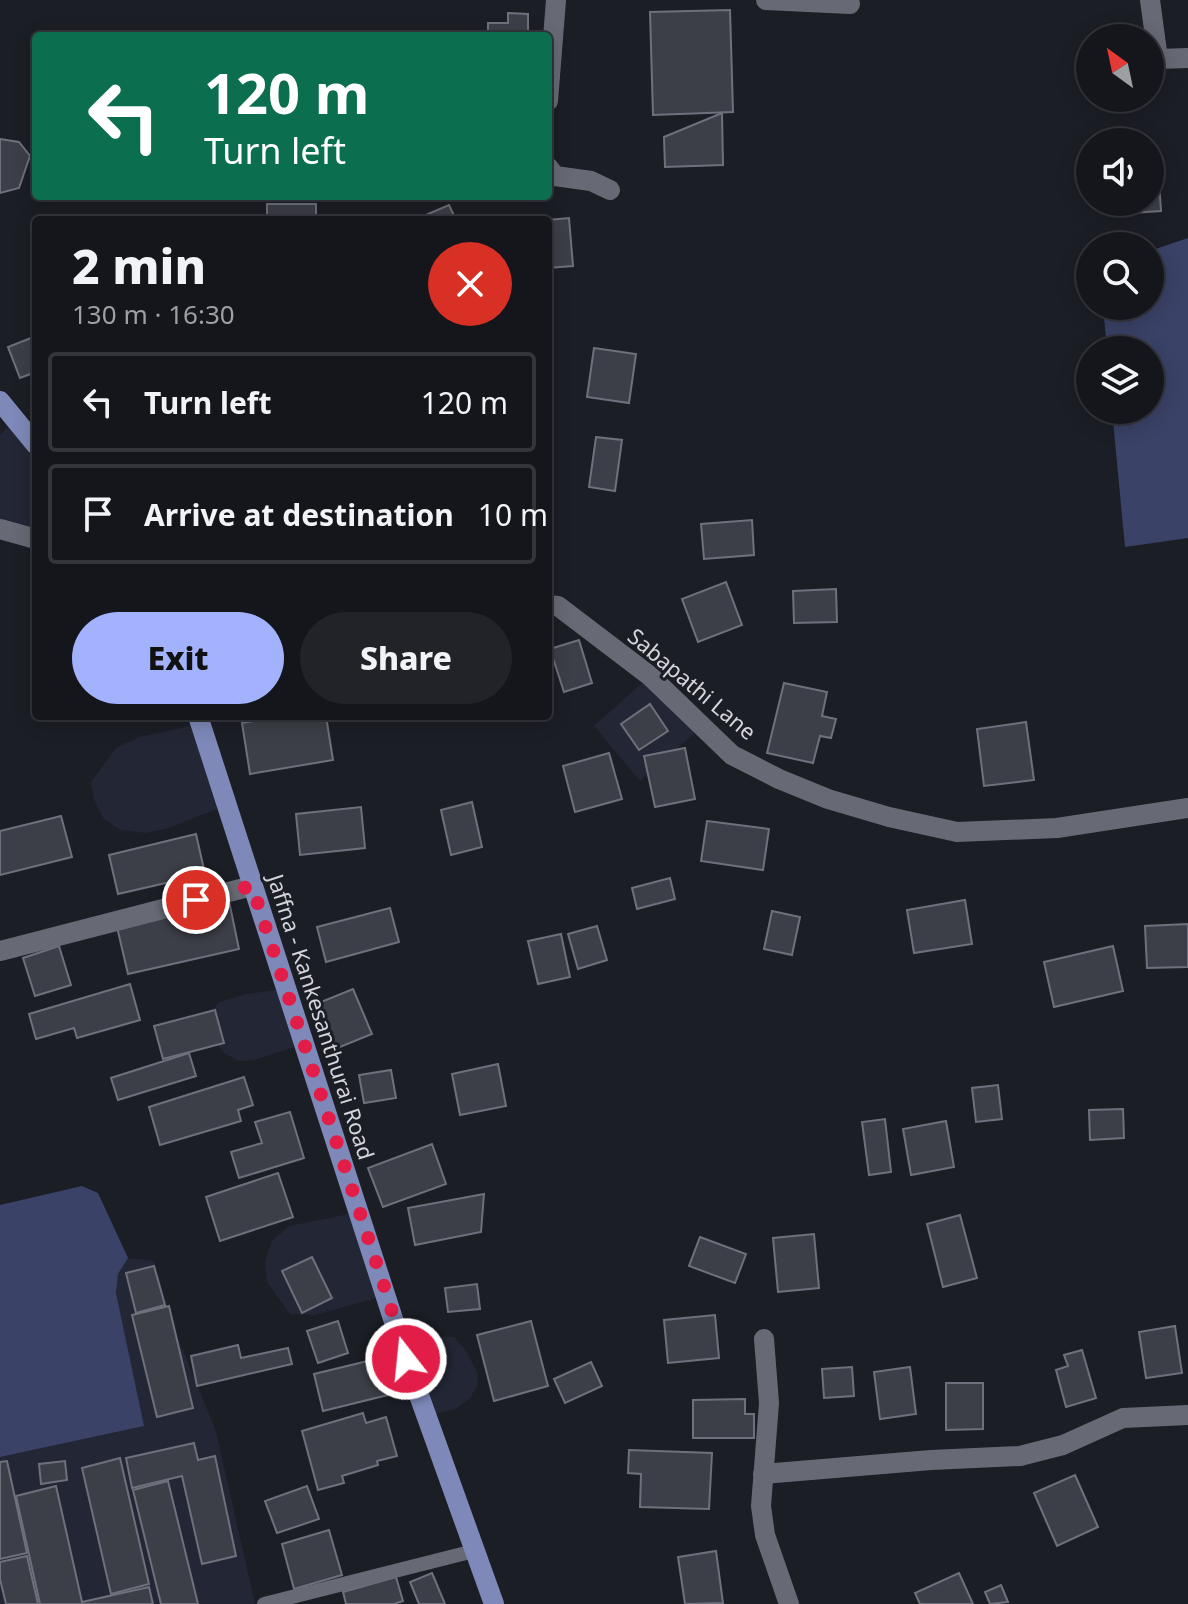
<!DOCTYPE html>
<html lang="en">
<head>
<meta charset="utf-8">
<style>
  body { margin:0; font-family:"Noto Sans",sans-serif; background:#222329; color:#f1f3f6; height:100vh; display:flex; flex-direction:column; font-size:30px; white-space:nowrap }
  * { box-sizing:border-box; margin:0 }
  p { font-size:26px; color:#9d9fa3 }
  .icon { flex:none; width:44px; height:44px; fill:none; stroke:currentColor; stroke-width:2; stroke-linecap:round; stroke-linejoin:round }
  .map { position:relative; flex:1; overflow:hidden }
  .sheet { position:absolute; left:32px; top:216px; width:520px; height:504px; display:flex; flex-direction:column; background:#15161c; border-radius:8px; box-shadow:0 4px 20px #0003,0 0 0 2px #34353b }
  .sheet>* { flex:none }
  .top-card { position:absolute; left:32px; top:32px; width:520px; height:168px; border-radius:8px; box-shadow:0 4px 20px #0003,0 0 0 2px #34353b; background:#0b6e4f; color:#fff; overflow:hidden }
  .needle { width:52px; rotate:327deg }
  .buttons { position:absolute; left:1076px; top:24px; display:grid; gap:16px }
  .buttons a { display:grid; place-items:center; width:88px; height:88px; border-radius:50%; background:#15161c; box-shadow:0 4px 20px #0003,0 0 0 2px #34353b; font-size:40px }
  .pin { position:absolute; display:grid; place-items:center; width:68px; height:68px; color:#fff; margin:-34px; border:4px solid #fff; border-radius:50%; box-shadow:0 2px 8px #0007 }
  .me { position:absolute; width:88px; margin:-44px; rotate:344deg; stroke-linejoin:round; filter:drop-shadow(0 0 6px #0008) }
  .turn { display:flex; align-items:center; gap:28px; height:168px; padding:0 40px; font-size:36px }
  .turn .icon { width:104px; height:104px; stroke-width:2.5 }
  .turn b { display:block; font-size:56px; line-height:68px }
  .round { display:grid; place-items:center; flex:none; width:84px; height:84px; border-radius:42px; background:#222329 }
  .overview { display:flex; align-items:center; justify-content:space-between; height:136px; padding:0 40px }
  h1 { font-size:48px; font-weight:800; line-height:60px }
  .cta { display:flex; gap:16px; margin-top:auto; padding:16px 40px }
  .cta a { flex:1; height:92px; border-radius:48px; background:#a2b2fd; color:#111; font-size:32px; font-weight:800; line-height:92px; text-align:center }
  .cta a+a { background:#222329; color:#f1f3f6 }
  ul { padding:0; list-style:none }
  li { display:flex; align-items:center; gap:24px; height:100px; margin:0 16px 12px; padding:0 24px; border:4px solid #34353b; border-radius:8px }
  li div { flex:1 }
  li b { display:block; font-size:30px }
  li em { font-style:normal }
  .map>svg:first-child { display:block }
  .built { fill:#232634 }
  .green { fill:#3a4267 }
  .building { fill:#3d3f48; stroke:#6e717b; stroke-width:2 }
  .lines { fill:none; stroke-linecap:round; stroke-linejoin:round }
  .lane { stroke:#676a74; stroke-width:14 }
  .street { stroke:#676a74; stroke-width:20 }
  .primary { stroke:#7e89b9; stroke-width:20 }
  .route { stroke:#e11d48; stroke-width:14; stroke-dasharray:0 25.2 }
  .labels { text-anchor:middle; stroke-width:6; stroke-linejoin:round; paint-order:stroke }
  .street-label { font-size:22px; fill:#d5d6dc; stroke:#1c1e26 }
</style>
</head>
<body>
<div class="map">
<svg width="1188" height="1604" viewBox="0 0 1188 1604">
  <rect width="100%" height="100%" fill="#1c1e26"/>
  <g class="built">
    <path d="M14 421 36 445V539L0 529V435Z"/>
    <path d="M650 676 703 726 640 781 594 726Z"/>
    <path d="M198 716H234L201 724 227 805 169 828 146 833 120 830 104 819 94 800 91 782 116 748 139 737 199 724Z"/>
    <path d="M284 989 304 1044 254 1060 238 1061 223 1052 213 1037 211 1022 213 1010 219 1002 246 994Z"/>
    <path d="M359 1212 387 1295 315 1315 290 1314 267 1282 265 1260 272 1241 289 1226Z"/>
    <path d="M128 1258 154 1261 173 1326 216 1431 255 1604H0V1457L143 1426 116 1293 118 1274Z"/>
    <path d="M441 1336 454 1337 465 1349 478 1374 477 1386 470 1398 456 1409 426 1416 406 1359 428 1339Z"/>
  </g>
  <g class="green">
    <path d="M1188 238V538L1125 547 1112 410H1150V350H1107L1103 306H1150V251Z"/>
    <path d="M82 1186 98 1193 128 1258 118 1274 116 1293 144 1426 0 1457V1205Z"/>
  </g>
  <g class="building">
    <path d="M730 10 733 112 653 115 650 12Z"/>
    <path d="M508 13 528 14V36H488V23H508Z"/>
    <path d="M722 113 723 165 665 167 664 137Z"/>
    <path d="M0 139 19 142 30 156 19 188 0 193Z"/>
    <path d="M1159 181 1161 211 1116 214 1115 202H1150V182Z"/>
    <rect x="267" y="204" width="49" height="16"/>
    <path d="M449 205 456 220H414Z"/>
    <path d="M224 215 225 220H191L190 216Z"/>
    <path d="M569 218 573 266 548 268V220Z"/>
    <path d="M36 336V372L20 378 8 347Z"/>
    <path d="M594 348 636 354 629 403 587 397Z"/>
    <path d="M596 437 622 440 615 491 589 487Z"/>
    <path d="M752 520 754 555 704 559 701 524Z"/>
    <path d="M726 582 742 625 698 642 682 599Z"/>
    <path d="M836 589 837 622 794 623 793 591Z"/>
    <path d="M579 640 592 683 564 692 550 649Z"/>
    <path d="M784 683 827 692 822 716 836 719 831 738 820 736 813 763 767 753Z"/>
    <path d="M650 704 668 731 639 750 621 724Z"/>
    <path d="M282 716H326L333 760 250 774 242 723Z"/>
    <path d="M1026 722 1034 780 984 786 977 729Z"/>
    <path d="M685 748 695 799 655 807 644 756Z"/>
    <path d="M609 753 622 799 575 812 563 766Z"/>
    <path d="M472 802 482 847 451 855 441 810Z"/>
    <path d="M361 807 365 848 300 855 296 814Z"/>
    <path d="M61 816 72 857 0 875V831Z"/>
    <path d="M707 821 769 829 763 870 701 861Z"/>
    <path d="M196 834 205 874 118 894 109 855Z"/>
    <path d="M670 878 675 899 637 909 632 888Z"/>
    <path d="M965 900 972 944 914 953 907 910Z"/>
    <path d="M229 901 239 949 128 974 117 927Z"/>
    <path d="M390 908 399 942 326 962 317 927Z"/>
    <path d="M772 911 800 917 792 955 764 949Z"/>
    <path d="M1188 924V967L1147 968 1145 926Z"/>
    <path d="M597 926 607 960 578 969 568 934Z"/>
    <path d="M561 934 570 977 538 984 528 941Z"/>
    <path d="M59 946 71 985 35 996 23 958Z"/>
    <path d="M1113 946 1123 991 1054 1007 1044 962Z"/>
    <path d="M130 984 140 1020 77 1038 74 1028 36 1039 29 1014Z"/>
    <path d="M353 989 372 1034 335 1049 316 1004Z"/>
    <path d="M215 1010 224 1043 163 1059 154 1026Z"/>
    <path d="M189 1053 196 1076 118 1100 111 1078Z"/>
    <path d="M498 1064 506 1106 460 1115 452 1074Z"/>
    <path d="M391 1070 396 1098 364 1103 359 1075Z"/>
    <path d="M244 1077 253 1105 238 1110 241 1121 160 1145 149 1107Z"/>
    <path d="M998 1085 1002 1119 976 1122 972 1088Z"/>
    <path d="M1123 1109 1124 1138 1090 1140 1089 1110Z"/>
    <path d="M290 1112 304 1158 239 1178 231 1152 262 1143 255 1122Z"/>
    <path d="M885 1119 891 1172 869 1175 862 1122Z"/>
    <path d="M946 1121 954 1167 911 1175 903 1129Z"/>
    <path d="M432 1144 446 1184 383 1207 368 1168Z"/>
    <path d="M278 1173 293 1217 220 1241 206 1197Z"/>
    <path d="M484 1194 481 1232 415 1245 408 1208Z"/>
    <path d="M960 1215 977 1278 943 1287 927 1224Z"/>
    <path d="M814 1234 819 1288 778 1292 773 1238Z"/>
    <path d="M700 1237 746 1254 735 1283 689 1266Z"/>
    <path d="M312 1257 332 1298 302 1313 282 1271Z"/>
    <path d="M154 1266 165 1305 136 1313 126 1273Z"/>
    <path d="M477 1284 480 1309 448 1312 445 1288Z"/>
    <path d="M169 1306 193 1408 157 1417 132 1315Z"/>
    <path d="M715 1315 719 1358 668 1363 664 1320Z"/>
    <path d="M338 1321 348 1353 318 1363 307 1331Z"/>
    <path d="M531 1321 548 1386 494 1401 477 1335Z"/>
    <path d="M1175 1326 1182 1373 1146 1378 1139 1332Z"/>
    <path d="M238 1345 241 1358 288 1348 292 1364 197 1386 191 1356Z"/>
    <path d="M1082 1350 1096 1398 1066 1407 1056 1370 1068 1366 1064 1355Z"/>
    <path d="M380 1358 388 1395 323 1411 314 1374Z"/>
    <path d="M591 1362 602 1386 565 1403 554 1379Z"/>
    <path d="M852 1367 854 1396 824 1398 822 1369Z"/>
    <path d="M910 1367 916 1414 880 1419 874 1372Z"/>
    <path d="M946 1383H983V1429L946 1430Z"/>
    <path d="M745 1399V1414H754V1438H693V1400Z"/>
    <path d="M363 1413 366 1423 386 1417 397 1456 377 1461 378 1465 342 1476 344 1483 318 1490 302 1431Z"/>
    <path d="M194 1443 198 1460 215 1456 236 1556 202 1564 182 1476 132 1488 126 1458Z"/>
    <path d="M629 1450 712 1453 709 1509 640 1507 641 1474 628 1473Z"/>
    <path d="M120 1458 149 1584 111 1594 82 1468Z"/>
    <path d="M7 1461 27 1553 0 1559V1462Z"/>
    <path d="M65 1461 67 1480 41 1484 39 1464Z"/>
    <path d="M1075 1475 1098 1527 1057 1546 1034 1493Z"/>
    <path d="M168 1481 198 1604H161L133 1490Z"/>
    <path d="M56 1486 82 1602 149 1587 153 1604H40L16 1496Z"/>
    <path d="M307 1486 319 1519 277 1533 265 1501Z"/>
    <path d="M329 1530 342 1575 294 1589 282 1544Z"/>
    <path d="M716 1551 723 1603 685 1604 678 1557Z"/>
    <path d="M27 1556 38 1604H6L0 1579V1562Z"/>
    <path d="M432 1573 445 1604H419L410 1582Z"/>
    <path d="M959 1573 973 1604H920L915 1593Z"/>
    <path d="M396 1577 403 1601 394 1604H346L343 1592Z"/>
    <path d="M1001 1585 1008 1602 990 1604 985 1592Z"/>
  </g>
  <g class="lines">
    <path class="lane" d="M264 1604 474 1551"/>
    <g class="street">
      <path d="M766 0 850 4"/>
      <path d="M1150 0 1158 59 1188 58"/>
      <path d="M548 101 556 0"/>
      <path d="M548 167 555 176 591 181 610 190"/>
      <path d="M0 529 36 539"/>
      <path d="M548 605 558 606 650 676 732 755 779 779 828 799 889 817 957 832 1057 828 1188 808"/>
      <path d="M0 951 252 886"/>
      <path d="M764 1339 769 1403 761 1506 765 1535 789 1604"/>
      <path d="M763 1474 931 1460 1020 1456 1063 1445 1123 1418 1188 1415"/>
    </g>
    <g class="primary">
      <path d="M0 401 36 445"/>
      <path d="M198 716 406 1359 494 1604"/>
    </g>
  </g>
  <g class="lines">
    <path class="route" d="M196 900 252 886 387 1295 406 1359"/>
  </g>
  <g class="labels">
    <g class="street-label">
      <text transform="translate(692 684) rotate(40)" y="8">Sabapathi Lane</text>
      <text transform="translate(321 1017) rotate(72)" y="8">Jaffna - Kankesanthurai Road</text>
    </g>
  </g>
</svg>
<div class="buttons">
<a><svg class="needle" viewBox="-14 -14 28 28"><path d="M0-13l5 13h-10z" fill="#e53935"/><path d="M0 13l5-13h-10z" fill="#9d9fa3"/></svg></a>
<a><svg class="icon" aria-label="sound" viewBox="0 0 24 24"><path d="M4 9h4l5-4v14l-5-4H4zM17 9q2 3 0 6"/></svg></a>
<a><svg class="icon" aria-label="search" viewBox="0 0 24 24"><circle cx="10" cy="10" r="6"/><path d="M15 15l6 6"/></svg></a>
<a><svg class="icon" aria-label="layers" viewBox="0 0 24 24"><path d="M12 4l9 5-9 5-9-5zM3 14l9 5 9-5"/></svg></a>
</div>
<div class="pin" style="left:196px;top:900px;background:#d93025"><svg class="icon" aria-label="arrive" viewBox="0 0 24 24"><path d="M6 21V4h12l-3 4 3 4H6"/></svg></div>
<svg class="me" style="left:406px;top:1359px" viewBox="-20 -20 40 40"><circle r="17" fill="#e11d48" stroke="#fff" stroke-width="3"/><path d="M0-11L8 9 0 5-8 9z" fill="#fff"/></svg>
<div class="top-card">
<div class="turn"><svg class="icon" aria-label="left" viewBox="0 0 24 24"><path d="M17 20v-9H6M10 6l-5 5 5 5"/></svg><div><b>120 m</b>Turn left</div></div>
</div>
<section class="sheet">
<div class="overview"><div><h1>2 min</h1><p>130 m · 16:30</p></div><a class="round" style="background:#d93025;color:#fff"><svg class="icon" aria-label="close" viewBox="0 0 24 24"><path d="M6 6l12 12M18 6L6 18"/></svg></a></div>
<ul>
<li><svg class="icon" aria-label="left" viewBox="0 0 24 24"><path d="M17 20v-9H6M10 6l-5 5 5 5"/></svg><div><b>Turn left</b></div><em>120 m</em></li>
<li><svg class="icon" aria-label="arrive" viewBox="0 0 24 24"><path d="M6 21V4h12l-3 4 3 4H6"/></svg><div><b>Arrive at destination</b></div><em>10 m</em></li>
</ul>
<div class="cta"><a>Exit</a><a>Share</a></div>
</section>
</div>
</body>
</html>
